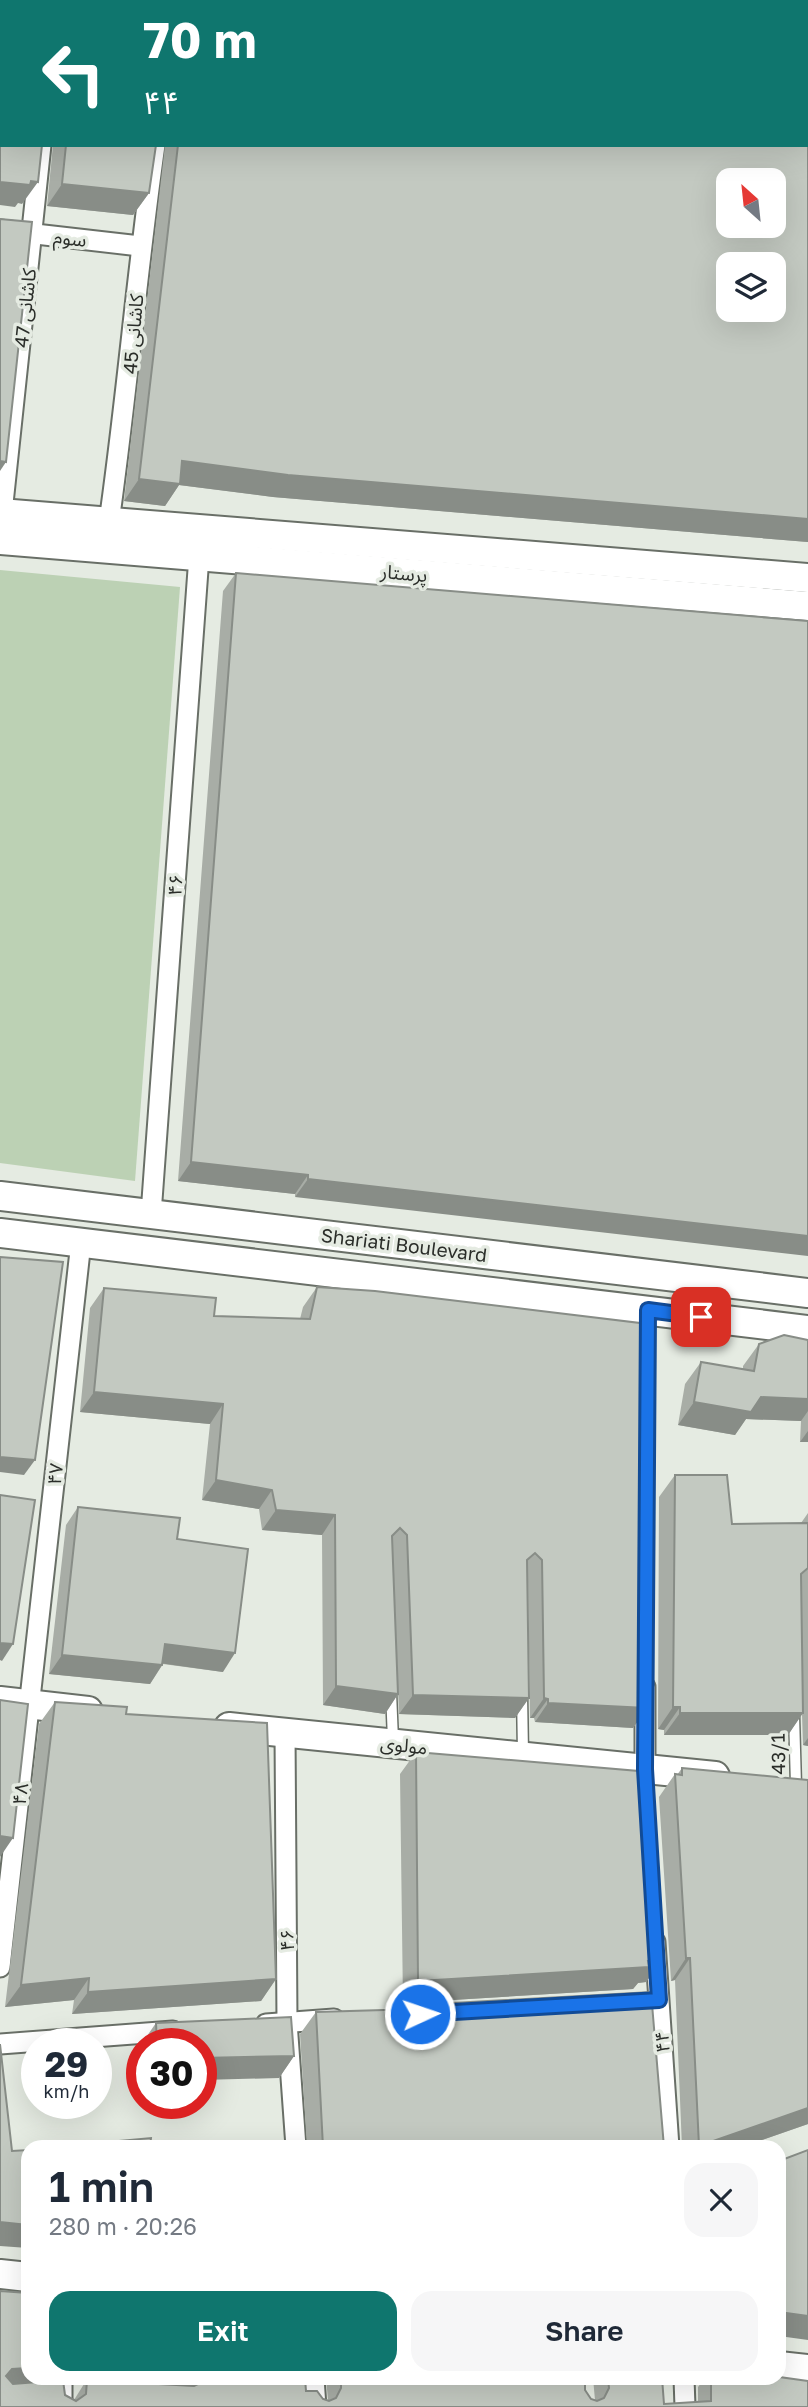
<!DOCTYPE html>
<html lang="en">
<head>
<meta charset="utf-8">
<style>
  body { margin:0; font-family:"Golos Text","Noto Sans Arabic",sans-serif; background:#f6f6f7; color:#1f2937; height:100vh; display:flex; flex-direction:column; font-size:26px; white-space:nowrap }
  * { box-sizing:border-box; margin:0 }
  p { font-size:23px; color:#747a83 }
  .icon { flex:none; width:38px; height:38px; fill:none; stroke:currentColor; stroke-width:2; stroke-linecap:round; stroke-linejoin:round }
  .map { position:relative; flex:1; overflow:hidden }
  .sheet { position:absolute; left:21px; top:2140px; width:765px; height:245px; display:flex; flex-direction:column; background:#fff; border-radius:21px; box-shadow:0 7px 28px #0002 }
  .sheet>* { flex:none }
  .banner { position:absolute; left:0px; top:0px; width:808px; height:147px; box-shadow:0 7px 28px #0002; background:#0f766e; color:#fff; overflow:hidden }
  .needle { width:46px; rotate:333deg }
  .tools { position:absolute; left:716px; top:168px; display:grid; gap:14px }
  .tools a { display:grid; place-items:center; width:70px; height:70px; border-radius:14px; background:#fff; box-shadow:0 7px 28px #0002; font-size:35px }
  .speed { position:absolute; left:21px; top:2028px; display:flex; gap:14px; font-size:35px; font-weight:700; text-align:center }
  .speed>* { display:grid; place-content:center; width:91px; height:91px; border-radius:50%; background:#fff; box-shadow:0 7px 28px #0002; line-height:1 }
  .speed small { font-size:18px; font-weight:400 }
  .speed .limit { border:10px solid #d22; background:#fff; color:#111 }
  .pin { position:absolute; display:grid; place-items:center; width:60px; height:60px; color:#fff; margin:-30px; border-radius:14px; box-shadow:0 4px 10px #0006 }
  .me { position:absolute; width:77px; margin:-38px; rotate:87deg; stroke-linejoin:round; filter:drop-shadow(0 0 5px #0008) }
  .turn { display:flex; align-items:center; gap:24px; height:147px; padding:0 28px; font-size:32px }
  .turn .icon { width:91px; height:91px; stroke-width:2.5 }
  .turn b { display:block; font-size:49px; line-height:60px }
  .round { display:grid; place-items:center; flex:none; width:74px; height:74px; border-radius:21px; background:#f6f6f7 }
  .headline { display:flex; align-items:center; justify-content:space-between; height:119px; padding:0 28px }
  h1 { font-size:42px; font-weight:600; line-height:52px }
  .primary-button { display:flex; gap:14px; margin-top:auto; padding:14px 28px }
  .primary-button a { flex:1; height:80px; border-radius:21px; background:#0f766e; color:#fff; font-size:28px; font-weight:600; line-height:80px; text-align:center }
  .primary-button a+a { background:#f6f6f7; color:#1f2937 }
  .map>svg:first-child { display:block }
  .green { fill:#bcd1b4 }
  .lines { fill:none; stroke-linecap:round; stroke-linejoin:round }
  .service-casing { stroke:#696f67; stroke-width:13 }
  .minor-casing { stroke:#696f67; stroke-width:23 }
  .secondary-casing { stroke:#696f67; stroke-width:32 }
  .service { stroke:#fff; stroke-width:10 }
  .minor { stroke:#fff; stroke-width:19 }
  .secondary { stroke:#fff; stroke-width:28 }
  .wall { fill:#a8ada6 }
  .shaded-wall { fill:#888d87 }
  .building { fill:#c3c9c1; stroke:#888d87; stroke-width:2; fill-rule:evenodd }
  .route-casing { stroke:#114b97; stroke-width:18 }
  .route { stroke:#1a73e8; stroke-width:12 }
  .labels { text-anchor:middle; stroke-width:7; stroke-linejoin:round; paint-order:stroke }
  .street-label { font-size:19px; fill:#2a2d29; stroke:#e5ebe2 }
</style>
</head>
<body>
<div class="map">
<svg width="808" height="2407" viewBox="0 0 808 2407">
  <rect width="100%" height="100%" fill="#e5ebe2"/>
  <path class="green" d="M0 570 180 587 135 1181 0 1163Z"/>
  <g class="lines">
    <g class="service-casing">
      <g id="service">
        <path d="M391 1692 393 1740"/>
        <path d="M522 1694 523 1753"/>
        <path d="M794 1715 796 1785"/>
      </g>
    </g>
    <g class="minor-casing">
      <g id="minor">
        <path d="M0 230 140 246"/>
        <path d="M2 513 41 145"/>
        <path d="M109 522C127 396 137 270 155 145"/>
        <path d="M151 1214 199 556"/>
        <path d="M645 1687V1779"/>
        <path d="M285 1733 287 2022 296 2147"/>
        <path d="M655 1942 669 2147"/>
        <path d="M0 1967 81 1242"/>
        <path d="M266 2024 334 2019"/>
        <path d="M0 2044 173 2031"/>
        <path d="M62 2378V2407"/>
        <path d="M314 2378 316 2407"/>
        <path d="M684 2378 685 2407"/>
      </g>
    </g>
    <g class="secondary-casing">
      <g id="secondary">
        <path d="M0 513 808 578"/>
        <path d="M0 540 808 606"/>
        <path d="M0 1196 808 1293"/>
        <path d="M0 1233 808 1330"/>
        <path d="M0 1701 88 1711"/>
        <path d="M229 1727 715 1776"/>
        <path d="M0 2274 28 2277"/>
        <path d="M779 2366 808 2369"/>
      </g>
    </g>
    <use href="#service" class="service"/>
    <use href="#minor" class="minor"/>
    <use href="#secondary" class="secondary"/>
  </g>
  <g class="wall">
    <path d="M808 124V542L273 497 179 485 165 506 124 501 165 145H807Z"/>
    <path d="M53 145H156L149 193 133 215 47 206Z"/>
    <path d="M236 573 808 621 295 1197V1194L178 1181 223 591Z"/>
    <path d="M317 1287 375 1291 647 1708 633 1728 535 1722 534 1718H530L528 1579 529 1698 515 1718 399 1714 393 1554 398 1694 385 1714 323 1705 322 1535 262 1530 259 1509 202 1500 210 1424 80 1412 90 1308 104 1288 214 1316 300 1319 303 1307Z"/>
    <path d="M808 1340V1442H800L801 1421 746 1419 735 1435 678 1425 685 1384 701 1362 743 1369V1366L759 1344Z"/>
    <path d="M675 1475 732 1524 801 1523 808 1513V1746L803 1745 802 1714 788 1735H664V1730L658 1729 659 1497Z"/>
    <path d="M78 1507 177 1539 223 1672 163 1664 150 1684 49 1674 66 1525Z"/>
    <path d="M55 1702 126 1714 276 1979 261 2001 72 2014 74 2000 5 2007 39 1724Z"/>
    <path d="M416 1752 662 1960 646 1982 638 1983 633 1989 403 2003 400 1774Z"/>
    <path d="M682 1768 808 1780V2124L742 2147H682L675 1980 671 1981 659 1797 675 1774 677 1775Z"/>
    <path d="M418 2005 664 2147H307L300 2034 316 2012 416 2009Z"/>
    <path d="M156 2023 294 2056 279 2078 201 2044H142V2074L140 2046Z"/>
    <path d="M28 2378H53L52 2381 65 2395 74 2400 84 2384 74 2383 73 2378H305L306 2391 328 2400 326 2378H585V2390L591 2399 595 2400 593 2378H662L664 2404 698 2402V2387L705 2378H779L808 2407H0Z"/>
  </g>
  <g class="shaded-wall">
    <path d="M31 181 38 182 22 204 18 203 15 207 0 205V182Z"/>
    <path d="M62 184 149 193 133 215 47 206Z"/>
    <path d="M0 461 6 462 0 471Z"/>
    <path d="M182 461 808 519V542L273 497 179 485 165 506 124 501 139 479Z"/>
    <path d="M191 1162 308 1175 295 1194 178 1181Z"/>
    <path d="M308 1179 808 1236V1256L295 1197Z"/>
    <path d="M94 1392 223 1404 210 1424 80 1412Z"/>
    <path d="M761 1397 808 1399V1411L801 1421 746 1419 735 1435 678 1425 694 1402Z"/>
    <path d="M808 1431V1442H800Z"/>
    <path d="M0 1457 35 1460 24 1475 0 1472Z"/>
    <path d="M216 1480 272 1490 259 1509 202 1500Z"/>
    <path d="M276 1510 335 1515 322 1535 262 1530Z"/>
    <path d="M0 1643 13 1644 2 1661 0 1660Z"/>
    <path d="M165 1644 235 1653 223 1672 152 1662Z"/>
    <path d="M62 1655 162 1665 150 1684 49 1674Z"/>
    <path d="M336 1686 398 1694 385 1714 323 1705Z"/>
    <path d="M413 1695 529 1698 515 1718 399 1714Z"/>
    <path d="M544 1698 548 1699 534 1718H530Z"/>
    <path d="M548 1703 647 1708 633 1728 535 1722Z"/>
    <path d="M673 1707H680L664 1730 658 1729Z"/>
    <path d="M680 1713H803L788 1735H664Z"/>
    <path d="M808 1738V1746L803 1745Z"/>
    <path d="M0 1836 13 1838 0 1857Z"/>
    <path d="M686 1958H690L675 1980 671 1981Z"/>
    <path d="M662 1960 646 1982 638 1983 633 1989 403 2003 418 1981Z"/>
    <path d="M89 1978 74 2000 5 2007 21 1985Z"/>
    <path d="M276 1979 261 2001 72 2014 88 1992Z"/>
    <path d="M294 2056 279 2078 201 2080V2058Z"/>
    <path d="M808 2108V2124L742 2147H697L699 2146Z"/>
    <path d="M0 2222 28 2225V2248L0 2246Z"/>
    <path d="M779 2312 808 2316V2340L779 2336Z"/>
    <path d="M28 2368V2378H53L50 2384 0 2388 6 2376 12 2369Z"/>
    <path d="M78 2378H189L181 2390 87 2380 84 2384 74 2383Z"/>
  </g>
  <g class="building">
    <path d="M0 0H668L684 2H2V145H42L38 182 31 181 30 185 0 182Z"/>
    <path d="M807 124H808V519L288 475 182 461 180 484 139 479 178 145H807ZM728 180H774V226H728ZM728 264H774V310H728Z"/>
    <path d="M66 145H156L149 193 62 184Z"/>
    <path d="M0 219 32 222 6 462 0 461Z"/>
    <path d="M236 573 808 621V1236L308 1179V1175L191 1162Z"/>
    <path d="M0 1257 63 1262 35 1460 0 1457Z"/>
    <path d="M317 1287 375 1291 648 1324 647 1708 548 1703V1699L544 1698 542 1560 535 1553 527 1560 529 1698 413 1695 407 1535 400 1528 392 1536 398 1694 336 1686 335 1515 276 1510 272 1490 216 1480 223 1404 94 1392 104 1288 216 1298 214 1316 310 1319Z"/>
    <path d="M784 1335 808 1340V1399L761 1397 751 1412 694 1402 701 1362 754 1371 759 1344Z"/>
    <path d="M675 1475H727L732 1524 808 1523V1568L801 1574 803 1713H680V1707H673Z"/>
    <path d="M0 1495 35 1500 13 1644 0 1643Z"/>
    <path d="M78 1507 180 1518 177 1539 248 1549 235 1653 165 1644 162 1665 62 1655Z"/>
    <path d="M0 1700 28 1704 13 1838 0 1836Z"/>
    <path d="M55 1702 127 1707 126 1714 267 1723 276 1979 88 1992 89 1978 21 1985Z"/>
    <path d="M416 1752 650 1772 662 1960 648 1961 649 1967 418 1981Z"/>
    <path d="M682 1768 808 1780V2108L699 2146 690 1958H686L675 1774 682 1775Z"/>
    <path d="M651 1992 664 2147H323L316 2012 418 2009V2005Z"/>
    <path d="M291 2017 294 2056 201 2058V2044H157L156 2023Z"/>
    <path d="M0 2044 12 2151 28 2150V2225L0 2222Z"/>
    <path d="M151 2138 150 2147H52Z"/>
    <path d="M808 2150V2316L779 2312V2161Z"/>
    <path d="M0 2291 28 2293V2368L12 2369 6 2376 13 2384 63 2380 65 2395 76 2401 86 2394 87 2380 194 2386 200 2383 201 2378H305L306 2391H317L323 2399 329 2401 336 2398 341 2388V2378H585V2390L591 2399 597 2401 604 2398 609 2388 608 2378H662L664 2404 711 2401V2378H779V2377L808 2381V2407H0Z"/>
  </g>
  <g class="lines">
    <g class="route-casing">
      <path id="route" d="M420 2014 659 2000 645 1769 648 1310 701 1317"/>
    </g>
    <use href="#route" class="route"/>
  </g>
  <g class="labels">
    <g class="street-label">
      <text transform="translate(70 238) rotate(6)" y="7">سوم</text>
      <text transform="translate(25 308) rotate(-84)" y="7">کاشانی 47</text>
      <text transform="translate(133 334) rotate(-85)" y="7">کاشانی 45</text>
      <text transform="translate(404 573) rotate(5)" y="7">پرستار</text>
      <text transform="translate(175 885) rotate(-86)" y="7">۴۶</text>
      <text transform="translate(404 1245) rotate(7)" y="7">Shariati Boulevard</text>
      <text transform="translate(55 1474) rotate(-84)" y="7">۴۷</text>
      <text transform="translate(404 1745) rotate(6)" y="7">مولوی</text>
      <text transform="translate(778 1754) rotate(-91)" y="7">43/1</text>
      <text transform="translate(20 1794) rotate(-83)" y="7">۴۸</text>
      <text transform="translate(287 1940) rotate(-90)" y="7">۴۶</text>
      <text transform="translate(662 2042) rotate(-94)" y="7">۴۴</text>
    </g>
  </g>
</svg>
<div class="tools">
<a><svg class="needle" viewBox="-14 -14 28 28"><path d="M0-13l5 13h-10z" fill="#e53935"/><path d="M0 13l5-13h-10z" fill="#747a83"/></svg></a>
<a><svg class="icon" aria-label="layers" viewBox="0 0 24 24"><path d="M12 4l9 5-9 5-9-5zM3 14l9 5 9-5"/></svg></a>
</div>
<div class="speed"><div>29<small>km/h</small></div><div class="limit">30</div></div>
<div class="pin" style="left:701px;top:1317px;background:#d93025"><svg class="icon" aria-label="arrive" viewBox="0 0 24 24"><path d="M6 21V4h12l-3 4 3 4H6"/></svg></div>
<svg class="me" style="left:420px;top:2014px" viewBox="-20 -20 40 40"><circle r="17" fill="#1a73e8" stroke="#fff" stroke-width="3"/><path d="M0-11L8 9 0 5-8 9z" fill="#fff"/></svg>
<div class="banner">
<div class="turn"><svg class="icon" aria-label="left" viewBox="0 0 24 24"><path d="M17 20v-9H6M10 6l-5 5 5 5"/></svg><div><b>70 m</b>۴۴</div></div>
</div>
<section class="sheet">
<div class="headline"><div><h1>1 min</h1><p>280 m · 20:26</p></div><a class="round"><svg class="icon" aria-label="close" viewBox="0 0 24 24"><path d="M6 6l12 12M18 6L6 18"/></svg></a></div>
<div class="primary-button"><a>Exit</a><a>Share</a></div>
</section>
</div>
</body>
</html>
